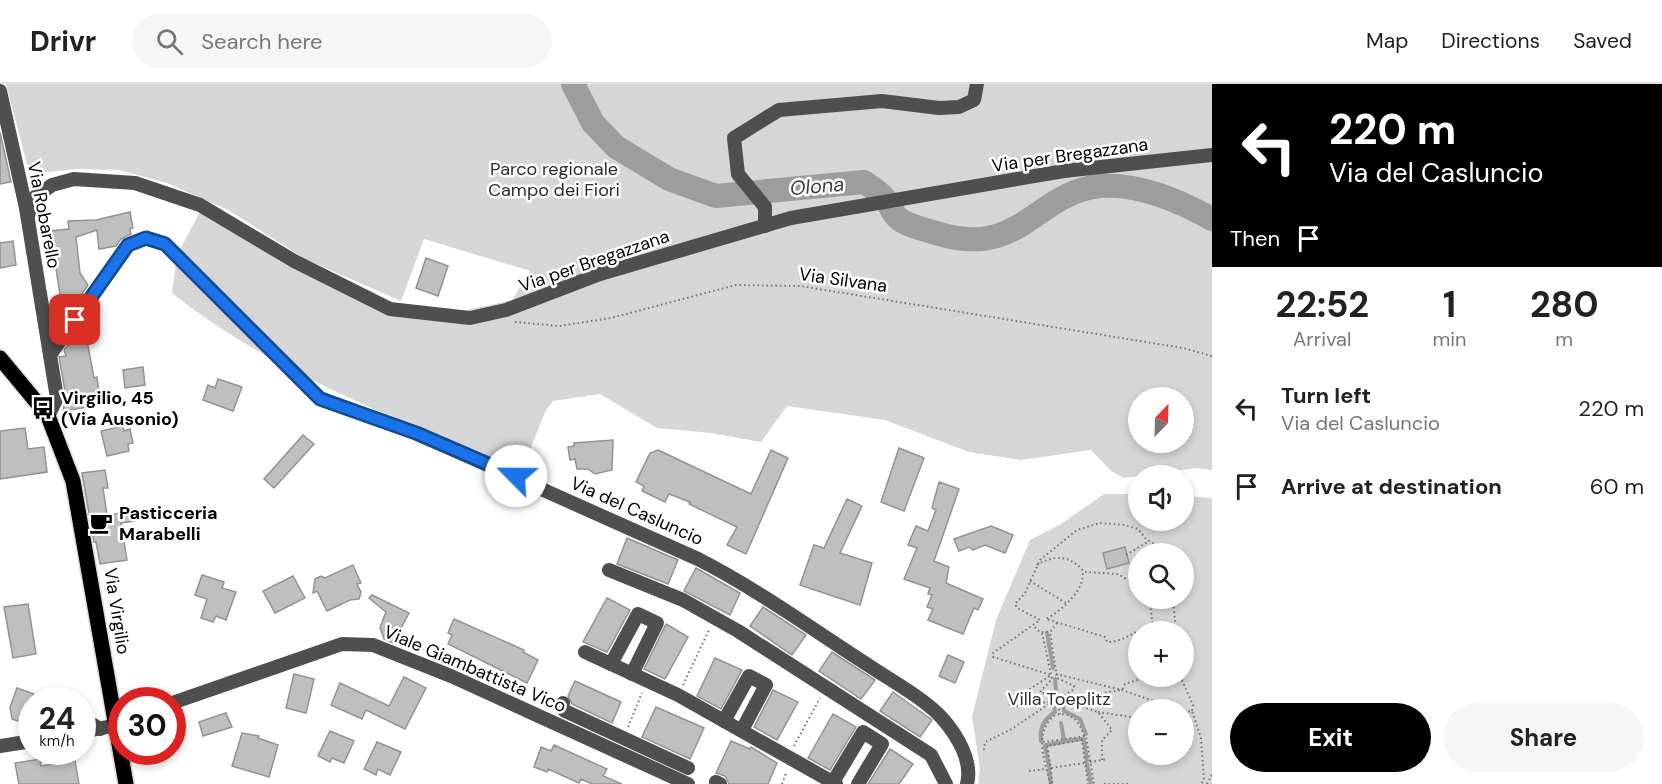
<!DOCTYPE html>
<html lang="en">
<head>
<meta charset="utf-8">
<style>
  body { margin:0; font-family:"DM Sans",sans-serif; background:#f6f6f6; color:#222; height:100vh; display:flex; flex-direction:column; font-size:22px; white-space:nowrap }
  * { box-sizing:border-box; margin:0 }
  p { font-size:20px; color:#767676 }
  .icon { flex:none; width:33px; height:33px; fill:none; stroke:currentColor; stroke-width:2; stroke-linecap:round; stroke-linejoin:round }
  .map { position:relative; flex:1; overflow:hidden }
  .side { display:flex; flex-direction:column; background:#fff; width:450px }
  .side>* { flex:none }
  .guide { background:#000; color:#fff; overflow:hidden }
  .needle { width:39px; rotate:23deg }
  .tools { position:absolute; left:1128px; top:303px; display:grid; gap:12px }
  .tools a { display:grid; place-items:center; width:66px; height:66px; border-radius:50%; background:#fff; box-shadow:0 3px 9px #0003; font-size:30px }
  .speed { position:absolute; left:18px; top:603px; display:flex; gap:12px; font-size:30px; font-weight:700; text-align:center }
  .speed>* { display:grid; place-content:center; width:78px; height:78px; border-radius:50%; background:#fff; box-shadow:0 3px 9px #0003; line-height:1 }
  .speed small { font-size:15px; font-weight:400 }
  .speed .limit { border:9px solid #d22; background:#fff; color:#111 }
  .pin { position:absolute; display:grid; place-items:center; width:51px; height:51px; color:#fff; margin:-26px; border-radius:12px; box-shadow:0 3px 9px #0006 }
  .me { position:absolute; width:66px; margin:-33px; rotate:293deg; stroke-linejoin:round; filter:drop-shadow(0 0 4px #0008) }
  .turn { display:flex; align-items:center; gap:21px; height:126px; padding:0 18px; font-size:27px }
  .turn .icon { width:78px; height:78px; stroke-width:2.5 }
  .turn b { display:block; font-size:42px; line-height:51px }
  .then { display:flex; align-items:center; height:57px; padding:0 18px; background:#0003; gap:12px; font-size:22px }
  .eta { display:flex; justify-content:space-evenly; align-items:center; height:102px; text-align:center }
  .eta b { font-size:36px; font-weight:700; line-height:42px }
  .cta { display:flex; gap:12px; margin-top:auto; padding:12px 18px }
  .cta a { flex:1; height:69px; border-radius:36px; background:#000; color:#fff; font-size:24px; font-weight:700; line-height:69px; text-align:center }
  .cta a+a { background:#f6f6f6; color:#222 }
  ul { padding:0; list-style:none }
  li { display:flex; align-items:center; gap:18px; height:78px; padding:0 18px }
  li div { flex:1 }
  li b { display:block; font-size:22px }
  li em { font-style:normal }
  header { display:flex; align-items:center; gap:36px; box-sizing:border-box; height:84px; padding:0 30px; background:#fff; border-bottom:2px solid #e0e0e0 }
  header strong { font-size:28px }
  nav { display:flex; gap:33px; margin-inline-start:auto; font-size:21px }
  .search { width:420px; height:54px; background:#f6f6f6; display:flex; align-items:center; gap:15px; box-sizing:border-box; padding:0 21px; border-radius:33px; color:#767676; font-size:22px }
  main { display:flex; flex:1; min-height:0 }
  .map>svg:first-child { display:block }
  .green { fill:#d6d6d6; fill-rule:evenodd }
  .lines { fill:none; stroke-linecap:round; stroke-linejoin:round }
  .stream { stroke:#9d9d9d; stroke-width:4 }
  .river { stroke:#9d9d9d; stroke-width:24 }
  .building { fill:#bfbfbf; stroke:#939393; stroke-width:1.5 }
  .major-casing { stroke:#dbdbdb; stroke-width:18 }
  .path { stroke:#717171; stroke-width:2; stroke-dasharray:1.5 3; stroke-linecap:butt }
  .minor { stroke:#4f4f4f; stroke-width:14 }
  .major { stroke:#000; stroke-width:15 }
  .route-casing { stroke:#114b97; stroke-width:15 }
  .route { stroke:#1a73e8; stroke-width:10 }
  .labels { text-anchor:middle; stroke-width:5; stroke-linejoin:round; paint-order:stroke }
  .street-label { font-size:18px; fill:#000; stroke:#fff }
  .park-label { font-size:18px; fill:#2d2d2d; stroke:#fff }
  .poi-label { font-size:18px; font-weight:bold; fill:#000; stroke:#fff; text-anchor:start }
  .water-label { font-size:20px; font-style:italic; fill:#3e3e3e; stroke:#fff }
</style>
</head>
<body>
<header>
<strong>Drivr</strong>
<div class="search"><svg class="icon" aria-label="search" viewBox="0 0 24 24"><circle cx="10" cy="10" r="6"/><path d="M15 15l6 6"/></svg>Search here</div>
<nav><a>Map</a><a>Directions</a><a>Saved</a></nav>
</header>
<main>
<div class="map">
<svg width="1212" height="700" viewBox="0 0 1212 700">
  <rect width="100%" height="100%" fill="#fff"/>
  <g class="green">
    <path d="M6 0H1212V386L1196 384 1124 394 1111 387 1091 366 1021 376 969 368 885 336 787 322 761 358 711 349 657 344 600 310 553 317 545 328 521 388C402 336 275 291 172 209L177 171 201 126 288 182 389 231 454 229 512 216 530 187 424 155 401 217 305 175 228 126 167 99 119 86 77 85 40 89 27 80ZM1138 314H1184V358H1138Z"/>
    <path d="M1104 410H1138V436H1184V412L1212 414V700H978L980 684 972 633 996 536 1030 456 1061 440ZM1138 470H1184V514H1138ZM1138 548H1184V592H1138ZM1138 626H1184V670H1138Z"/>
  </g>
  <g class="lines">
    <g class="stream">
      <path d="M1047 549 1053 584"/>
      <path d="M1055 595 1057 614"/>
      <path d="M1063 621 1064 627 1080 635 1086 650"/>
      <path d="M1061 639 1064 656"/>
      <path d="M1084 656 1087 677"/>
      <path d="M1041 657C1039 644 1044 635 1055 628L1054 622"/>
      <path d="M1065 657 1082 655"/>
      <path d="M1046 661 1063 658"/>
      <path d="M1045 662 1049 683"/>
      <path d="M1087 680 1091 700"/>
      <path d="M1049 686 1051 700"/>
    </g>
    <path class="river" d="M573 0 593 39 616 63 669 95 716 112 864 98C871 103 880 108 885 115 890 120 892 129 898 134 907 142 924 145 936 149 1021 176 1034 109 1100 102 1137 99 1180 117 1212 135"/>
  </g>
  <g class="building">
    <path d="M0 48 11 98 0 100Z"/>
    <path d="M130 128 133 144 130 145 131 150 121 155 116 162 99 165 97 146 76 153 80 189 88 201 68 231 63 229 50 147 69 145 68 137 96 136Z"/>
    <path d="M13 157 16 181 0 184V159Z"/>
    <path d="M426 174 448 182 438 212 416 204Z"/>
    <path d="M86 251 94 294 97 293 99 309 111 307 113 319 63 327 66 313 59 273 66 272 64 266 68 261 74 260V253Z"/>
    <path d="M143 283 145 301 125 304 123 286Z"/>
    <path d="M218 295 242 303 233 327 203 316 208 301 215 304Z"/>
    <path d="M123 342 124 347 130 345 133 359 128 360 129 367 107 372 101 347Z"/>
    <path d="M25 344 28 365 44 363 47 388 0 395V347Z"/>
    <path d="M303 351 314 360 274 404 264 395Z"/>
    <path d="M613 356 612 386 595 390 588 385H577L575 375 570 376 568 363 574 362V359Z"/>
    <path d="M899 364 924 374 904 427 881 418Z"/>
    <path d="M658 366 751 410 771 366 788 374 746 470 727 461 737 443 689 420 690 418 669 410 665 418 642 407 644 402 636 398 650 369Z"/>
    <path d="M105 386 108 404H103L107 431 134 427 135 437 121 439 127 476 100 480 96 458H94L82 389Z"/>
    <path d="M939 398 959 405 934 477 949 483 946 499 983 515 978 526 974 524 963 550 928 536 933 525 927 523 932 511 928 510 930 504 904 495 917 464 908 461 916 442 928 447 936 426 932 424Z"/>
    <path d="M847 415 862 422 840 469 872 479 860 521 800 501 814 461 824 464Z"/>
    <path d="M991 442 1013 451 1005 469 985 461 973 466 969 463 959 467 954 455Z"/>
    <path d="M627 454 678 476 668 500 617 480Z"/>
    <path d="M1125 463 1129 479 1107 485 1103 469Z"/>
    <path d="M353 481 361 499 357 500 361 508 359 515 350 516 327 527 317 507 313 509 315 495 321 492 325 494Z"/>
    <path d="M696 484 740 509 730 531 684 507Z"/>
    <path d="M202 491 224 498 222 504 236 508 226 536 216 532 213 538 201 534 207 515 195 511Z"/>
    <path d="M293 492 305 514 275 529 263 507Z"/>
    <path d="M372 511 409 529 393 559 384 555 380 543 386 528 369 514Z"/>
    <path d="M607 514 630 526 607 568 583 558Z"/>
    <path d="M28 520 36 570 13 574 4 523Z"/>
    <path d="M763 523 806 551 792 571 750 542Z"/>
    <path d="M454 535 524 566 523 568 538 576 527 599 448 560 452 551 448 549Z"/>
    <path d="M666 540 688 553 665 595 644 585Z"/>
    <path d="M832 568 875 596 861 615 819 587Z"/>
    <path d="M948 571 964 578 955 599 939 592Z"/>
    <path d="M715 574 742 586 721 625 697 612Z"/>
    <path d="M294 590 314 595 306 629 286 624Z"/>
    <path d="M404 593 426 604 405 645 366 626 362 635 331 621 340 599 389 622Z"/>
    <path d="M575 597 621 618 612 639 572 620 568 612Z"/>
    <path d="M17 604 34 610 28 627 32 628V642L12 635 10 623Z"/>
    <path d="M773 606 798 618 777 656 754 643Z"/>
    <path d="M893 608 932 636 920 653 880 627Z"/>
    <path d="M656 623 704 644 690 675 642 653Z"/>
    <path d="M226 629 232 643 203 652 199 638Z"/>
    <path d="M833 630 856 643 830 686 808 674Z"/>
    <path d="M330 647 354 657 344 679 332 674 330 678 318 672Z"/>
    <path d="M242 649 259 652 258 654 278 661 269 693 232 682Z"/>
    <path d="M731 657 750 665 751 663 777 679 768 700H729L725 692 716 689Z"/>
    <path d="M377 658 401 668 390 691 378 685 376 691 364 685Z"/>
    <path d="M554 661 607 685 603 692 622 700H592L581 695 579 699 548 685 547 688 534 683 541 663 551 667Z"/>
    <path d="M890 665 913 680 899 700H868Z"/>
    <path d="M40 675 41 682 75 677 79 700H19L15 679Z"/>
  </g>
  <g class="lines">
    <g class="major-casing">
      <path id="major" d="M0 274 48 332 73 397 126 700"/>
    </g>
    <g class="path">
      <path d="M515 238 559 242 611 234 736 201 800 202 1183 264 1212 272"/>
      <path d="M1126 471 1149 457"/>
      <path d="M1037 481C1054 471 1068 471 1082 485 1088 504 1061 527 1046 535L1105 553 1107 558C1125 558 1135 545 1153 542L1150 520 1154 514"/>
      <path d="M1085 488 1118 490 1138 502"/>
      <path d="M1030 497 1066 519"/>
      <path d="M1173 514 1176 548"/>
      <path d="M1057 539 1050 548 1057 594 1074 602V605L1060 615"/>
      <path d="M1153 542 1166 548"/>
      <path d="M1035 543 1040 548H1050"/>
      <path d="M1042 549 1052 595 1040 608 1054 613V616"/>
      <path d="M1056 590 1122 606 1179 626"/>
      <path d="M1180 592 1193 621 1192 627"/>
      <path d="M683 601 709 546"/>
      <path d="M1065 615 1122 606 1125 600 1149 592"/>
      <path d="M1057 616 1060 630"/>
      <path d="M1098 628 1138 634"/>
      <path d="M1184 628 1192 627 1201 654 1204 696 1201 700"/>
      <path d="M628 643 642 609"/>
      <path d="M1043 658 1086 652 1094 700"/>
      <path d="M794 662 820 614"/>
      <path d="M984 666 985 658 1010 646 1052 618"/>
      <path d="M1102 676V656L1112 646 1098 628 1063 616 1011 623 1009 619 1051 591 993 573V569L1040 536 1017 524 1015 520 1025 509 1040 476 1077 446 1100 439 1125 441 1138 445 1146 455 1160 463 1161 470"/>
      <path d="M1090 678 1107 675"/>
      <path d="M1084 679 1051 684 1047 662 1082 656 1088 700"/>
      <path d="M1051 684 1052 700"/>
      <path d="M1029 687 1045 685"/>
      <path d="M782 700 786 689"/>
      <path d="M1050 700C1046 679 1032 649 1055 631 1071 627 1080 638 1084 652"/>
      <path d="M1104 700H1131"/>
      <path d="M1207 700 1212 690"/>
    </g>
    <g class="minor">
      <path d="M0 7 26 124 57 314 48 332"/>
      <path d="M28 132 35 113 52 101 74 95 135 99 200 121 294 177 390 225 470 234 506 226 600 190 791 134 1064 87 1212 71"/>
      <path d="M765 142V123L738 90 734 54 779 26 882 17 939 24 959 23 974 16 977 0"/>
      <path d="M50 271 128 161 146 154 165 160 320 314 416 349 698 475C757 505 812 545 868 581 890 596 925 615 942 634 957 651 973 677 967 700"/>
      <path d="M609 486 683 516 738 547 931 671 946 700"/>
      <path d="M585 568 678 611 836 700"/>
      <path d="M611 580 638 530 657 539 632 590"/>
      <path d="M172 619 342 560 373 561 451 592 688 700"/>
      <path d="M563 619 562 624 565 627 688 684"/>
      <path d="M82 634 100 645"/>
      <path d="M724 637 749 592 766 601 742 646"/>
      <path d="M82 648 122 640"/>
      <path d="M0 662 32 657"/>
      <path d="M716 698 720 700"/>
      <path d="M833 698 863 648 882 660 858 700"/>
    </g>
    <use href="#major" class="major"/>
  </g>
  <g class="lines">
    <g class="route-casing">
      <path id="route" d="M75 236 128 161 146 154 165 160 320 315 416 349 516 392"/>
    </g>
    <use href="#route" class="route"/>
  </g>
  <defs>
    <g id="bus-bare" transform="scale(1.8)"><path d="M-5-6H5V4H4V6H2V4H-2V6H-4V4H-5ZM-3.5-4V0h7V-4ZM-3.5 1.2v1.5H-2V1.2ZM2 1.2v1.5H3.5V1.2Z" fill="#000" stroke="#fff" stroke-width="2.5" paint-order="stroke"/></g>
    <g id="cafe-bare" transform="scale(1.8)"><path d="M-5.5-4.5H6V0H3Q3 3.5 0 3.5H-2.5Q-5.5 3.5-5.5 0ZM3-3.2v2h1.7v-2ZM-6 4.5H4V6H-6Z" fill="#000" stroke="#fff" stroke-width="2.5" paint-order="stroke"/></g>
  </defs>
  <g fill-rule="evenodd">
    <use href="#bus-bare" x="43" y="324"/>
    <use href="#cafe-bare" x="101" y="439"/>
  </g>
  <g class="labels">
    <g class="street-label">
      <text transform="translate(1070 71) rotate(-8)" y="6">Via per Bregazzana</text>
      <text transform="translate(44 131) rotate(79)" y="6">Via Robarello</text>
      <text transform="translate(594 177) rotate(-19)" y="6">Via per Bregazzana</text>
      <text transform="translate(843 196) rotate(8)" y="6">Via Silvana</text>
      <text transform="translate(637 427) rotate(24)" y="6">Via del Casluncio</text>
      <text transform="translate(117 527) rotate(81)" y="6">Via Virgilio</text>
      <text transform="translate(475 585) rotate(23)" y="6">Viale Giambattista Vico</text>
    </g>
    <g class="park-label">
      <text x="554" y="91">Parco regionale<tspan x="554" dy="21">Campo dei Fiori</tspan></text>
      <text x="1059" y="621">Villa Toeplitz</text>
    </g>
    <g class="poi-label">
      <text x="61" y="320">Virgilio, 45<tspan x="61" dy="21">(Via Ausonio)</tspan></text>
      <text x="119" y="435">Pasticceria<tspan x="119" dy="21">Marabelli</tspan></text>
    </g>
    <g class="water-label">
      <text transform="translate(817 102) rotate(-5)" y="7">Olona</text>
    </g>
  </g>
</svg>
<div class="tools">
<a><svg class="needle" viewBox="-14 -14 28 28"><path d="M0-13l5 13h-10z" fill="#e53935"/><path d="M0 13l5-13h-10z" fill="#767676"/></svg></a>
<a><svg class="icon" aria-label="sound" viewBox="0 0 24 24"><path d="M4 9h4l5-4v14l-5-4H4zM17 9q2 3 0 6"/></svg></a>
<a><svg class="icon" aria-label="search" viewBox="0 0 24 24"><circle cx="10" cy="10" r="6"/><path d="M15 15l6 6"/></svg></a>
<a>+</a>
<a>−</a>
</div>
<div class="speed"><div>24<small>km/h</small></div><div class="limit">30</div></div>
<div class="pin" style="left:75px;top:236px;background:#d93025"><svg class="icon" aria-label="arrive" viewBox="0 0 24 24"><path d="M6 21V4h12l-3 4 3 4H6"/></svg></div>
<svg class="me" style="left:516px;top:392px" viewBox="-20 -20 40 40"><circle r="19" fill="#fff"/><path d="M0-13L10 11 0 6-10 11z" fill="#1a73e8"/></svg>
</div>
<section class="side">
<div class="guide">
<div class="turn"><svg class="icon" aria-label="left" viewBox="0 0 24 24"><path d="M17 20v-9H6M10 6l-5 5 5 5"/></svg><div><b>220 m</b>Via del Casluncio</div></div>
<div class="then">Then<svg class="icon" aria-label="arrive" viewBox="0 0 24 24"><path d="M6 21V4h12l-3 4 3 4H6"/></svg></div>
</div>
<div class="eta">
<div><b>22:52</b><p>Arrival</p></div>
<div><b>1</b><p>min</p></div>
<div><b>280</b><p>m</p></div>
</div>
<ul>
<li><svg class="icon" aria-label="left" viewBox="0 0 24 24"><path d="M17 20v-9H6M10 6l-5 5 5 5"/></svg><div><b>Turn left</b><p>Via del Casluncio</p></div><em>220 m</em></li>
<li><svg class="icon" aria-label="arrive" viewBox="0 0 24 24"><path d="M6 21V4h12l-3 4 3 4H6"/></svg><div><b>Arrive at destination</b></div><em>60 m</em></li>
</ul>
<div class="cta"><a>Exit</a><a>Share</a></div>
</section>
</main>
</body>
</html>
